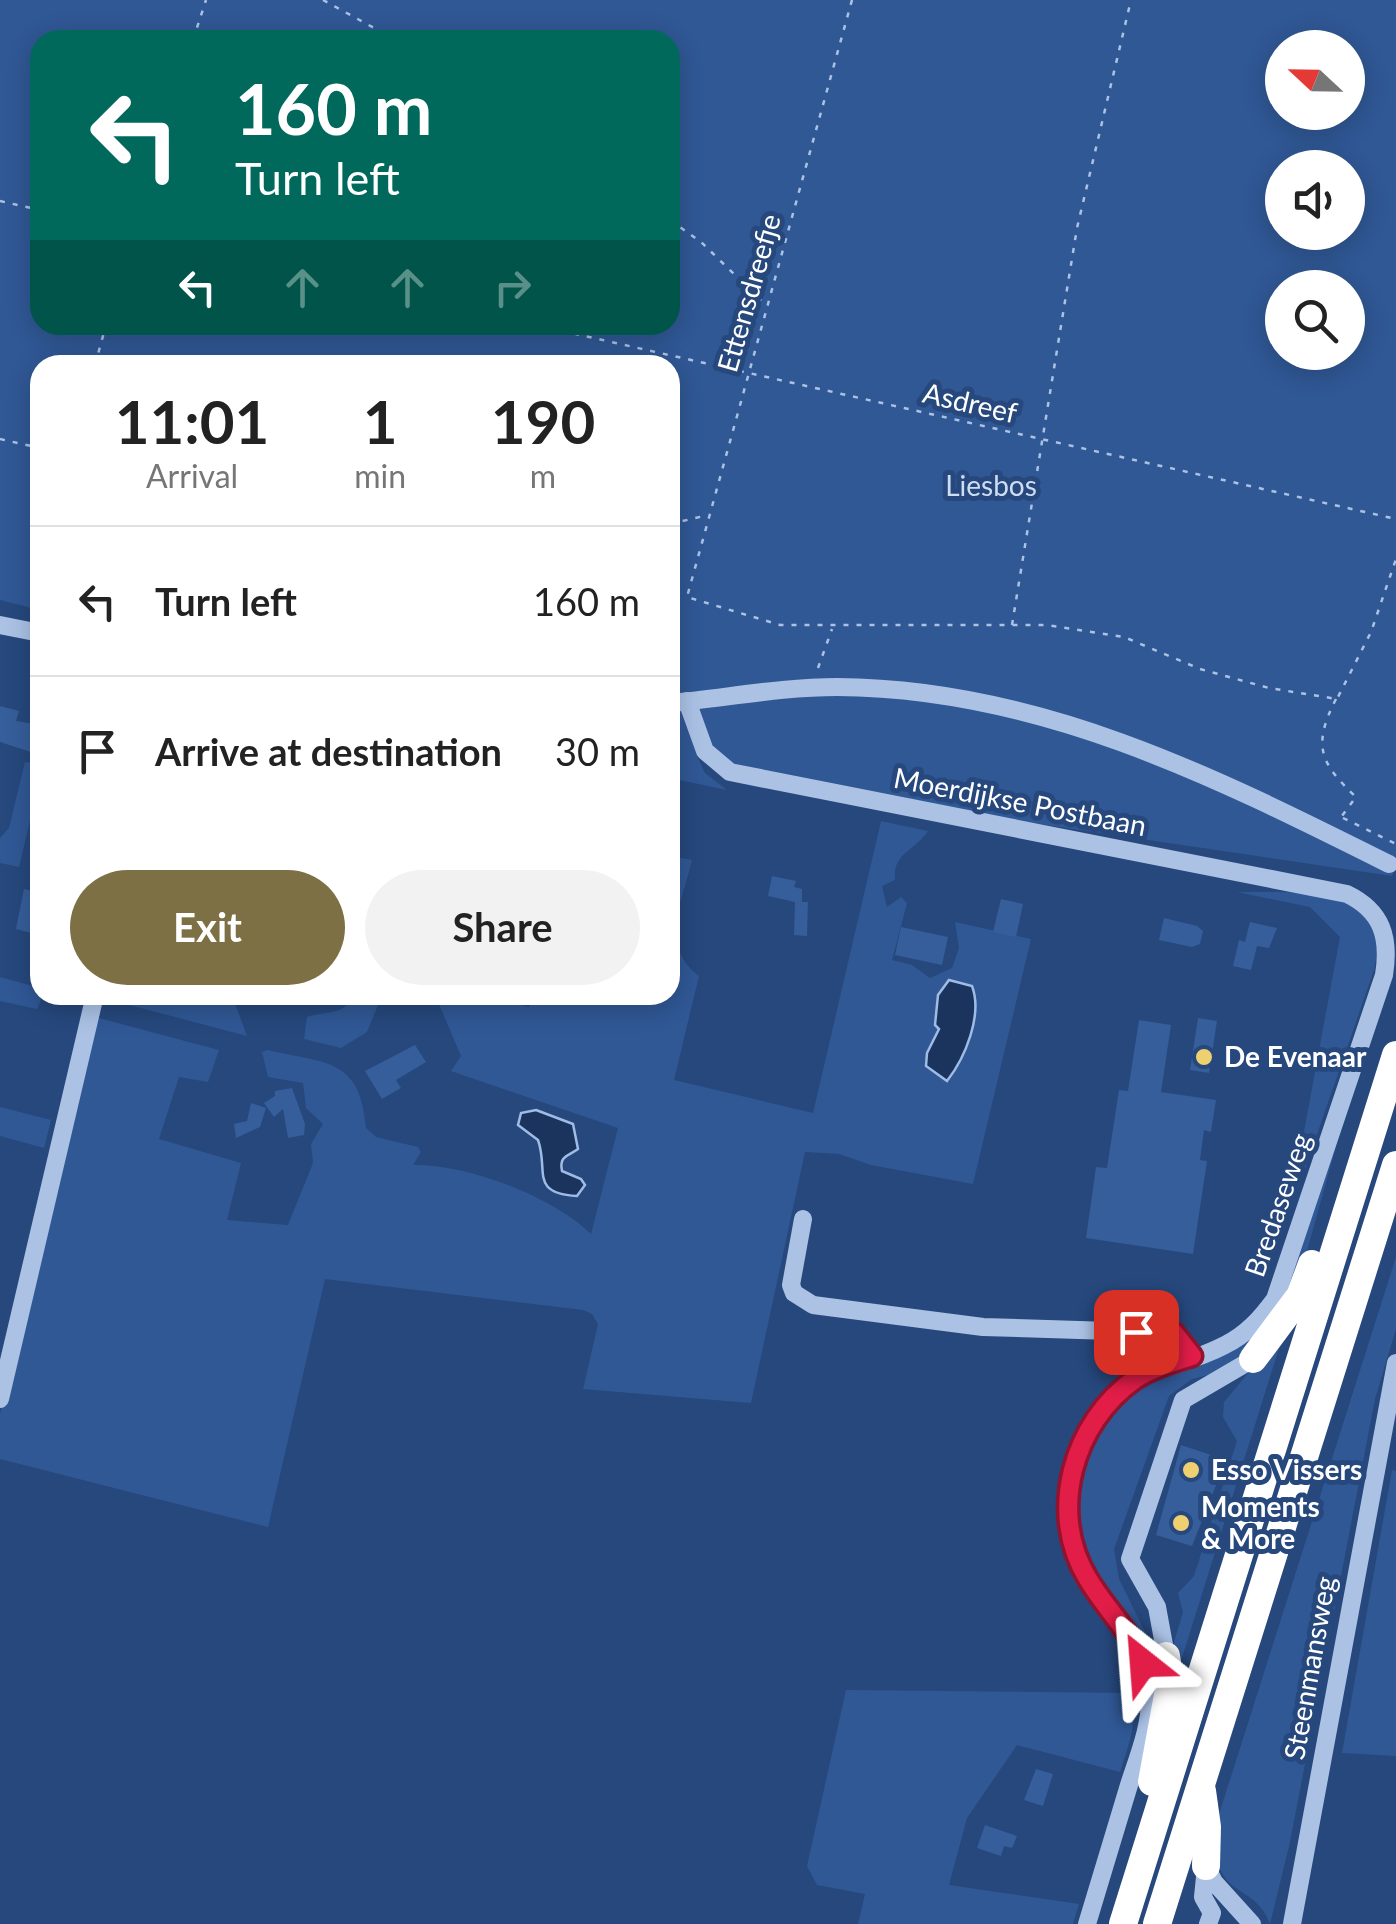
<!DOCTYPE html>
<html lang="en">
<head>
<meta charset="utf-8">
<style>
  body { margin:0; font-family:Lato,sans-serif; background:#f2f2f2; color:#222; height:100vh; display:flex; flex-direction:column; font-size:38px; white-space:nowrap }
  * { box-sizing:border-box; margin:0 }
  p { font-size:32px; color:#767676 }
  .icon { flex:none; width:55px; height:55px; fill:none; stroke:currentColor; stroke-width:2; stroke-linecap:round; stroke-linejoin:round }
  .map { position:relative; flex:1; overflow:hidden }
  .drawer { position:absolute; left:30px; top:355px; width:650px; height:650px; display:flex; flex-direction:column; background:#fff; border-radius:30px; box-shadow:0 5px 25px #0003 }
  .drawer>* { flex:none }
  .guide { position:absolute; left:30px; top:30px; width:650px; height:305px; border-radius:30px; box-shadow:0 5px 25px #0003; background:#00695c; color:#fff; overflow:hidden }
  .needle { width:65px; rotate:292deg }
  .fabs { position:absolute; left:1265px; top:30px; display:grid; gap:20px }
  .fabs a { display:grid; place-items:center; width:100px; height:100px; border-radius:50%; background:#fff; box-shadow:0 5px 25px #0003; font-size:50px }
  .pin { position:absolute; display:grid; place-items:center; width:85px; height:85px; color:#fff; margin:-42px; border-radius:20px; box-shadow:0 5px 15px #0006 }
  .me { position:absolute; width:110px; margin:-55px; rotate:332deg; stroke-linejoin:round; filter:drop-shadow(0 0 8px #0008) }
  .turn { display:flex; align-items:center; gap:35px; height:210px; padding:0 40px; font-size:45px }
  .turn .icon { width:130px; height:130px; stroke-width:2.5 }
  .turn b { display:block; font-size:70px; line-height:85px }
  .lanes { display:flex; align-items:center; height:95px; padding:0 40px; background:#0003; justify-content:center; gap:50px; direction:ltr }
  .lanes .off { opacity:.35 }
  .eta { display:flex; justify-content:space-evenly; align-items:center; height:170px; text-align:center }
  .eta b { font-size:60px; font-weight:700; line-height:70px }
  .button { display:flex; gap:20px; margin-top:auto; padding:20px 40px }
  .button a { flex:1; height:115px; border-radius:60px; background:#7e7045; color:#fff; font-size:40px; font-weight:700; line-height:115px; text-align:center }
  .button a+a { background:#f2f2f2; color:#222 }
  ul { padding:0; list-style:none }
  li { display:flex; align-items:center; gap:30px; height:150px; padding:0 40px; border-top:2px solid #e0e0e0 }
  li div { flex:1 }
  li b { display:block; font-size:38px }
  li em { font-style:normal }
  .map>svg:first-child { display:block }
  .green { fill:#305895; fill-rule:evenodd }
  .water { fill:#1a345e; stroke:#9fbce6; stroke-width:2.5 }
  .building { fill:#365e9a }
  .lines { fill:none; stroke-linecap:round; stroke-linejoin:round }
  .path { stroke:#abc2e5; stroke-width:2.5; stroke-dasharray:5 8; stroke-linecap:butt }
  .minor { stroke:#abc2e5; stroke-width:18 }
  .highway { stroke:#fff; stroke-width:28 }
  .route-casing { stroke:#92132f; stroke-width:25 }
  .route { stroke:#e11d48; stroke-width:18 }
  .poi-dot { fill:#eed070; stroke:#26487d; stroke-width:4 }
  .labels { text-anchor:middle; stroke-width:10; stroke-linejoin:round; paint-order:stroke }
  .street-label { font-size:28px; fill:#fff; stroke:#26487d }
  .park-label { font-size:28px; fill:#ceddf4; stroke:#26487d }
  .poi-label { font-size:28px; font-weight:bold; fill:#fff; stroke:#26487d; text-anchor:start }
</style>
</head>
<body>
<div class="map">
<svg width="1396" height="1924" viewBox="0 0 1396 1924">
  <rect width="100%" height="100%" fill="#26487d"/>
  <g class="green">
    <path d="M0 0H1396V867L1392 876 1026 822 697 756 705 773 727 790 670 778V365H40V610L0 600ZM40 40H670V325H40ZM1282 48H1348V112H1282ZM1282 168H1348V232H1282ZM1282 288H1348V352H1282Z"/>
    <path d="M25 762 40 764V779L19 867 0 863V838L9 828Z"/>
    <path d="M881 821 928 831C916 850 892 853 895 880L882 886 887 907 901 897 907 903 892 960 912 965 930 978 952 968 959 948 955 922 1031 939 973 1184 871 1165 839 1154 805 1152 751 1403 583 1389 598 1324 592 1314 583 1310 325 1279 268 1527 0 1459V1414L95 1017 219 1050 208 1082 179 1077 159 1139 241 1163 227 1220 288 1225 313 1163 311 1144 323 1124 306 1108 303 1083 268 1077 262 1052 268 1050C326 1064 360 1057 366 1128L376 1137 418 1147 421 1152 413 1165C467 1164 552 1196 591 1234L618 1128 451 1071 461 1056 438 1002 407 995H484L529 1007 533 995H670V856L692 860C682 903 658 945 699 976L674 1080 813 1113Z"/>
    <path d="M1237 892C1291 893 1396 882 1374 970L1288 1218 1340 937 1310 907Z"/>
    <path d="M0 977 40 988 43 995 37 1009 0 1001Z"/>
    <path d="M100 995H232L247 1036 99 997Z"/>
    <path d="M353 995H382L367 1032 341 1048 304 1039 307 1017C327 1010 344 1017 353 995Z"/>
    <path d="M0 1107 51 1120 44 1148 0 1136Z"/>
    <path d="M1345 1114 1299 1280 1263 1339 1224 1371 1192 1379 1169 1396 1114 1549 1119 1579 1155 1652V1696L1136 1630 1094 1577 1073 1521 1076 1470 1111 1404 1274 1309Z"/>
    <path d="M1396 1257V1329L1375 1399 1290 1842 1270 1924C1257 1890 1233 1896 1221 1871 1215 1858 1215 1843 1214 1830Z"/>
    <path d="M1285 1329 1176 1677 1174 1642 1183 1612 1178 1593 1194 1576 1237 1441 1223 1417 1224 1402Z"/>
    <path d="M1392 1470 1396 1471V1756L1342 1753Z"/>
    <path d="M846 1690 1131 1693C1138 1722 1129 1744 1120 1772L1017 1745 967 1818 949 1885 1079 1904 1073 1924H858L865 1894 817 1885 807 1866Z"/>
  </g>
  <g class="water">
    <path d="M949 980 972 986C983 1015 965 1058 947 1081L926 1066 927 1053 939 1029 935 1025 938 995Z"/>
    <path d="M536 1110 573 1124 578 1149C567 1157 559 1156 562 1171L581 1179 585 1185 577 1196C529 1193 549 1171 538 1140L518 1125 521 1113Z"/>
  </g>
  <g class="building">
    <path d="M0 706 19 711 16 721 40 725V755L0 742Z"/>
    <path d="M772 876 796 881 794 887 802 889V902H808L807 936 794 935 795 902 768 896Z"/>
    <path d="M24 889 40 893V926L35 934 16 929Z"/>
    <path d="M1001 899 1023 904 1016 937 993 932Z"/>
    <path d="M1164 918 1197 926 1203 931 1200 944 1192 947 1159 940Z"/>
    <path d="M1250 922 1277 928 1269 948 1257 946 1251 970 1233 966 1239 940 1245 942Z"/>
    <path d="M901 927 948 937 942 965 895 955Z"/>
    <path d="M1198 1018 1217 1021 1209 1073 1190 1070Z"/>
    <path d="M1139 1020 1171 1025 1161 1092 1216 1100 1211 1132 1204 1130 1200 1160 1207 1161 1193 1254 1086 1238 1096 1167 1107 1168 1119 1090 1128 1091Z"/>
    <path d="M415 1045 426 1062 396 1080 401 1088 382 1099 365 1071Z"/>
    <path d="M292 1088 305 1124 304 1135 288 1138 283 1109 274 1117 264 1103 275 1096V1091Z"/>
    <path d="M251 1103 266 1108 260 1127 236 1138 234 1124 247 1121Z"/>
    <path d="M1181 1445 1226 1460 1192 1546 1156 1535Z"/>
    <path d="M1036 1769 1053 1774 1043 1806 1024 1800Z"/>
    <path d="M985 1825 1017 1836 1012 1848 1004 1846 1001 1856 977 1848Z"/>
  </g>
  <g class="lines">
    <g class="path">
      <path d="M323 0 396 40"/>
      <path d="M852 0 687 597 780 625H1047L1124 637 1200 669 1269 688 1337 699 1371 632 1396 559"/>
      <path d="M193 40 206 0"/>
      <path d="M0 201 40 210"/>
      <path d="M670 220 701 242 765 304"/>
      <path d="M536 325 1396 519"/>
      <path d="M95 365 106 325"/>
      <path d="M0 439 40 448"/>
      <path d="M670 524 708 515"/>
      <path d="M1012 625 1077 228 1131 0"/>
      <path d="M818 668 832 629"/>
      <path d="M1336 699C1312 746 1320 763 1356 797L1339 820"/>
      <path d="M1343 818 1396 844"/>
    </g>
    <g class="minor">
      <path d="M0 625 40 633"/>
      <path d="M687 701 705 751 730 772 1347 894C1382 911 1390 937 1384 975L1275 1299C1261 1318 1247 1334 1225 1345 1172 1373 1129 1364 1091 1424 1062 1468 1061 1532 1087 1577 1110 1620 1147 1642 1150 1696 1151 1726 1138 1757 1129 1785 1115 1831 1101 1878 1087 1924"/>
      <path d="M670 703C725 698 782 687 837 687 1038 688 1213 776 1389 864"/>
      <path d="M803 1219 791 1285 794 1293 813 1305 983 1327 1174 1333 1192 1356"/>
      <path d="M0 1399 95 995"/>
      <path d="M1166 1656 1157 1607 1130 1559 1183 1400 1253 1359"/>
      <path d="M1206 1866 1214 1882 1252 1924"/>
      <path d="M1206 1867 1203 1897 1212 1913 1208 1924"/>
      <path d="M1292 1924 1396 1363"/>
    </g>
    <g class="highway">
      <path d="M1253 1359 1300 1296 1312 1264"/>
      <path d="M1152 1782 1170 1684 1166 1656"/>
      <path d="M1202 1791 1207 1827 1206 1866"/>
      <path d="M1123 1924 1396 1055"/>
      <path d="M1157 1924 1396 1165"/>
    </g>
  </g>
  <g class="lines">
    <g class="route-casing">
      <path id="route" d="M1136 1332 1174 1333 1192 1356C1173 1362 1152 1368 1135 1379 1073 1422 1047 1513 1088 1579 1107 1611 1127 1626 1143 1663"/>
    </g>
    <use href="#route" class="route"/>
  </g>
  <g class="poi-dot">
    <circle cx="1204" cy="1057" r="10"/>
    <circle cx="1191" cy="1470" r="10"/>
    <circle cx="1181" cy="1523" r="10"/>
  </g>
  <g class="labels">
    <g class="street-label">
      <text transform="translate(749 293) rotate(-74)" y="10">Ettensdreefje</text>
      <text transform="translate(970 403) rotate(13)" y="10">Asdreef</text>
      <text transform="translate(1020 802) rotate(11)" y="10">Moerdijkse Postbaan</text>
      <text transform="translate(1278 1205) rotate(-71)" y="10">Bredaseweg</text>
      <text transform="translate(1310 1668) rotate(-80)" y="10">Steenmansweg</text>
    </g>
    <g class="park-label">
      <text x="991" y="496">Liesbos</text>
    </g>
    <g class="poi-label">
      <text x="1224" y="1067">De Evenaar</text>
      <text x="1211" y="1480">Esso Vissers</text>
      <text x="1201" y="1517">Moments<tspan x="1201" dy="32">&amp; More</tspan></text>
    </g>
  </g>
</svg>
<div class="fabs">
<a><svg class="needle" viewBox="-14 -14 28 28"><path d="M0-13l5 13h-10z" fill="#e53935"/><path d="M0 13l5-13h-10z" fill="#767676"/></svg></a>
<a><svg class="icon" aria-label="sound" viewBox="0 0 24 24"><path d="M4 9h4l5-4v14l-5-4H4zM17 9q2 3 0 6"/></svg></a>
<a><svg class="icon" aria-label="search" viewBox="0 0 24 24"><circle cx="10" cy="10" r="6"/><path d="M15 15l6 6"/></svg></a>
</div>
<div class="pin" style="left:1136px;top:1332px;background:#d93025"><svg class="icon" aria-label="arrive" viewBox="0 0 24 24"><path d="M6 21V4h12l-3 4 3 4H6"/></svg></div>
<svg class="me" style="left:1143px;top:1663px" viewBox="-20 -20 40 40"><path d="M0-17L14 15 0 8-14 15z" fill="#e11d48" stroke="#fff" stroke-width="4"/></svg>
<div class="guide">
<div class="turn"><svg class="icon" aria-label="left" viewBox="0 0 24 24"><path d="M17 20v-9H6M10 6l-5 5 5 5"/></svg><div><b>160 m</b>Turn left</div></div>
<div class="lanes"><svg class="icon" aria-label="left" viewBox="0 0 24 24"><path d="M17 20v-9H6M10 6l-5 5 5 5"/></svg><svg class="icon off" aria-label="ahead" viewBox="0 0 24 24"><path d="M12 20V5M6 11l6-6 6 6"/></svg><svg class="icon off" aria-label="ahead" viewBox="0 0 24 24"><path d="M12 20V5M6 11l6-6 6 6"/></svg><svg class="icon off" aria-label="right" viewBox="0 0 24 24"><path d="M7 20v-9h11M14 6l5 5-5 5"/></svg></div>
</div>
<section class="drawer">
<div class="eta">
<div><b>11:01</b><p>Arrival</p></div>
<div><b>1</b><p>min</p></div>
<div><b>190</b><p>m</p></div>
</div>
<ul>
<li><svg class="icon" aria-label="left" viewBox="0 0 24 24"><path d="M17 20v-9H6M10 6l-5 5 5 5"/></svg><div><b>Turn left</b></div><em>160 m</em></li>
<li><svg class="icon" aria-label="arrive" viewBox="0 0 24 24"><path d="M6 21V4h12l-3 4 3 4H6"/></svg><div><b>Arrive at destination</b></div><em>30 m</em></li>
</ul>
<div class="button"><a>Exit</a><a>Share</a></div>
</section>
</div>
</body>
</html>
